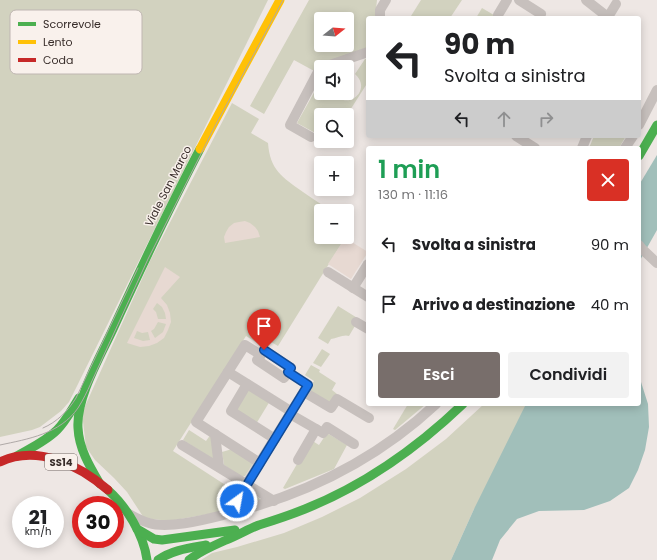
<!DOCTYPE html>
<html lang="it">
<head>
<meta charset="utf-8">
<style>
  body { margin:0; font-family:Poppins,sans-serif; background:#f2f2f2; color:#202124; height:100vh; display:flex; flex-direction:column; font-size:15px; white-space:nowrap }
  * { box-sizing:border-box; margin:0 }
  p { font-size:13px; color:#757577 }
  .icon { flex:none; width:22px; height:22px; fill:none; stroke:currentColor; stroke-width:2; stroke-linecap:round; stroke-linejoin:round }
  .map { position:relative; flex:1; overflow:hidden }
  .panel { position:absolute; left:366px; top:146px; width:275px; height:260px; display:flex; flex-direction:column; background:#fff; border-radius:4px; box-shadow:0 2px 10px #0003 }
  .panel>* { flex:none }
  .top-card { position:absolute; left:366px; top:16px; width:275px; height:122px; border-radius:4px; box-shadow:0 2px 10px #0003; background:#fff; color:#202124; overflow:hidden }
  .needle { width:26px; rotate:73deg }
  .tools { position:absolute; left:314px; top:12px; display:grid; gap:8px }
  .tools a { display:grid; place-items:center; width:40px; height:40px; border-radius:4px; background:#fff; box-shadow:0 2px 10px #0003; font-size:20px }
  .speed { position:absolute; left:12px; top:496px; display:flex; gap:8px; font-size:20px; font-weight:700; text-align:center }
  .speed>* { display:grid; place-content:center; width:52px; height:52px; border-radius:50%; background:#fff; box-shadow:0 2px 10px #0003; line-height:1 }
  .speed small { font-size:10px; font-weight:400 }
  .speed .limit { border:6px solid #d22; background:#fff; color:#111 }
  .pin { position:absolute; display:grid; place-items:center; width:34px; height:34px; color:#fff; margin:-41px -17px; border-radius:50% 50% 50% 0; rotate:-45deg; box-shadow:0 0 4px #0007 }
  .pin .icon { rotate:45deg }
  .me { position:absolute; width:44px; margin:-22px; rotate:32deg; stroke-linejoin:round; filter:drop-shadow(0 0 3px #0008) }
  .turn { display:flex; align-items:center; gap:14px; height:84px; padding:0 12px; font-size:18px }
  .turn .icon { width:52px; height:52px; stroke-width:2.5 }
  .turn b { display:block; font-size:28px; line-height:34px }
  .lanes { display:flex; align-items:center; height:38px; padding:0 12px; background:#0003; justify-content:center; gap:20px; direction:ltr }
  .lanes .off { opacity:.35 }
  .round { display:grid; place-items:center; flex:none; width:42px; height:42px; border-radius:4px; background:#f2f2f2 }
  .head { display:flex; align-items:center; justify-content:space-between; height:68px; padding:0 12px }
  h1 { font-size:24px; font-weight:600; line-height:30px; color:#1e9e55 }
  .primary-button { display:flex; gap:8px; margin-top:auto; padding:8px 12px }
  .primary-button a { flex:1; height:46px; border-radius:4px; background:#786e6b; color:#fff; font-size:16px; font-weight:600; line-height:46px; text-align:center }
  .primary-button a+a { background:#f2f2f2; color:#202124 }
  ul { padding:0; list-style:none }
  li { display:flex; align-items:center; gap:12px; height:60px; padding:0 12px }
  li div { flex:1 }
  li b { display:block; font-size:15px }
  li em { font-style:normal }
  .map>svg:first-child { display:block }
  .green { fill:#d2d2bf; fill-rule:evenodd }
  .plaza { fill:#e7d9d2; fill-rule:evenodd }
  .water { fill:#a1bfba }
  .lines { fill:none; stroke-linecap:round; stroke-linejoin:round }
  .street { stroke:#c7c0bd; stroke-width:10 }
  .fast { stroke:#4caf50; stroke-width:9 }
  .slow { stroke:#ffc107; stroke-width:9 }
  .jam { stroke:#c62828; stroke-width:9 }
  .tram { stroke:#afa9a7; stroke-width:1 }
  .route-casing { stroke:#114b97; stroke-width:10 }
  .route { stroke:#1a73e8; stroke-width:7 }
  .labels { text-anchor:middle; stroke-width:3; stroke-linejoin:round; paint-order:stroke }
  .shield { fill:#f9f1ec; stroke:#726864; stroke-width:1 }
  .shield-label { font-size:10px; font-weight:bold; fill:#382d2a }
  .street-label { font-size:11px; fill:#382d2a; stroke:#f9f1ec }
  .key { fill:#f9f1ec; stroke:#bfb6b2; stroke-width:1 }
  .key-label { font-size:11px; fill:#382d2a }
</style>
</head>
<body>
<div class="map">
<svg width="657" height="560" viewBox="0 0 657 560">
  <rect width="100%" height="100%" fill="#eee7e4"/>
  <g class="green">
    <path d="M0 0H268L76 388 69 402 61 411 40 427 32 430 0 437Z"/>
    <path d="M309 0H377L375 18H368V46L365 51 316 72 294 60 264 114 250 106ZM321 19H347V45H321Z"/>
    <path d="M421 0H462L450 18H414L411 16Z"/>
    <path d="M482 8 499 18H476Z"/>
    <path d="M365 59H368V82L347 115H321V141H330L325 148 315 142 319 135 297 123 321 80V93H334C347 112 373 90 355 74Z"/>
    <path d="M232 103 259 119 251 133 268 143C270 170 282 177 303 192 312 198 322 205 331 211H321V237L345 238 278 346 271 342 267 349 246 336 173 451 227 486C229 488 230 489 230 492 231 498 225 509 220 512L169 521 144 518 127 492 114 478 95 460 86 447 82 413 150 261Z"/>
    <path d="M594 136H626L619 148H589Z"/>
    <path d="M338 306 359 319 349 336C344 334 337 338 331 339L328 344 318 338Z"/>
    <path d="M322 349 330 354 321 367 313 363Z"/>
    <path d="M311 365 320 370 319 372 336 383 332 390 337 394 330 406 307 392 314 381 305 375Z"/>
    <path d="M248 387 270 401 256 424 234 410Z"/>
    <path d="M408 404H426L395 430 393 429Z"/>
    <path d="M484 404H607L474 509 451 560H201L212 553 237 547 284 533 322 517 360 498 406 469 446 439Z"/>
    <path d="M189 430 206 441 211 434 216 461 183 440Z"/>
    <path d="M327 433 347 445 334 469 285 489 283 488 311 440 319 445Z"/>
    <path d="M232 449 254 462 245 476 242 477 224 465 222 452Z"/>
    <path d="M249 492 262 500 236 509 246 493Z"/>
  </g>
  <g class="plaza">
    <path d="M245 221 250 223 255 227 258 231 260 237 225 243 224 237 226 232 229 227 234 223 239 222Z"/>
    <path d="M345 238 368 252 351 279 328 264Z"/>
    <path d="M165 267 180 277 161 298 167 305 170 313 171 322 168 330 164 338 157 343 149 346 140 347 127 343ZM157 303 162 307 165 313 166 319H158L156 312 153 309ZM158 322 166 324 163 332 155 338 151 331 154 329ZM137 331 142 333 148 332 150 340 143 341 134 338Z"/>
  </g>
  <g class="water">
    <path d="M657 155V230L639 262V185Z"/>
    <path d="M639 377 641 382 648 404 649 427 645 450 638 470 629 488 610 501 584 510 539 511 517 519 500 540 492 560H451L474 509 526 404H639Z"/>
  </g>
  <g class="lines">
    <g class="street">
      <path d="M519 0 541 14 539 18"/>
      <path d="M586 0 609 18"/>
      <path d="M498 15 507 0"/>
      <path d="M608 17 616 4"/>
      <path d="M380 18V10L386 0"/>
      <path d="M324 67 368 52"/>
      <path d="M639 125 657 90"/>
      <path d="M516 136 535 148"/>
      <path d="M311 137 290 125 320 68H321"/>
      <path d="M582 148 587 136"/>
      <path d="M625 148 633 136"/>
      <path d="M639 245 642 249 657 263"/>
      <path d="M328 272 368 297"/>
      <path d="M353 288 368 264"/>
      <path d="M356 322 368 329"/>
      <path d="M264 350 291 368 284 378 257 360Z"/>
      <path d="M228 372 292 412"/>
      <path d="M247 384 231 411 275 439"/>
      <path d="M304 392 331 408 337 399 369 418"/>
      <path d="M290 414 323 433 327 427 354 444"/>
      <path d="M215 434 219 467"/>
      <path d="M182 445 274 501"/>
      <path d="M298 460 316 429"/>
      <path d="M260 463 196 422 245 345 261 355"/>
      <path d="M129 514C136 518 142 521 149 523 168 529 203 520 223 515 303 496 376 460 436 404"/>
      <path d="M228 514 308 385 288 372"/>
    </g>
    <g class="fast">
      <path d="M639 156 657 125"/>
      <path d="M17 456C31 448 46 441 57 430 66 421 72 409 79 398"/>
      <path d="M100 484C90 467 79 449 78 428 76 398 100 357 113 329 141 268 169 208 200 149"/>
      <path d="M108 490C126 506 144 535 147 560"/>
      <path d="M137 529 154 539 162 540 235 530"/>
      <path d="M158 560C172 550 189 548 206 545"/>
      <path d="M189 560C200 551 213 546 226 540 237 536 248 529 259 525 275 520 290 515 305 509 365 485 417 448 463 404"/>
    </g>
    <path class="slow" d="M200 149 239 76 280 0"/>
    <path class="jam" d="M0 462C37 444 79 465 108 490"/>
    <g class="tram">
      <path d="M43 428C57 422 68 411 76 398L138 268"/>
      <path d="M0 445C28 439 60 434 78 408 83 400 87 392 91 383L148 259 215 126 268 28 283 0"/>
    </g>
  </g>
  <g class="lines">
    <g class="route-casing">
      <path id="route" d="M237 501 308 385 288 372 291 368 264 350"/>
    </g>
    <use href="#route" class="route"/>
  </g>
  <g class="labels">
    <rect class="shield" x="45" y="454" width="32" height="16" rx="3"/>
    <g class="shield-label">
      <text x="61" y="466">SS14</text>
    </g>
    <g class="street-label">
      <text transform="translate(168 186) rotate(-63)" y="4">Viale San Marco</text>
    </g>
  </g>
  <rect x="10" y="10" width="132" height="64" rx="6" class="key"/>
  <rect x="18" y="22" width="18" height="4" fill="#4caf50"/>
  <rect x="18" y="40" width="18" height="4" fill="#ffc107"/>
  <rect x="18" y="58" width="18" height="4" fill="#c62828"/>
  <g class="key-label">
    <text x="43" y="28">Scorrevole</text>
    <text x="43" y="46">Lento</text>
    <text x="43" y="64">Coda</text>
  </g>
</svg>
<div class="tools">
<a><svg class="needle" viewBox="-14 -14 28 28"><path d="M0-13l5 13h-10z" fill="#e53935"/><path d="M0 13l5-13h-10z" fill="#757577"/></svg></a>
<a><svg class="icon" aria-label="sound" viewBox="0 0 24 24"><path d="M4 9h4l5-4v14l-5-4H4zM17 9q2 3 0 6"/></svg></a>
<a><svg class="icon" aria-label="search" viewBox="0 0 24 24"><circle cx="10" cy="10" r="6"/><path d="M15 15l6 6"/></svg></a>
<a>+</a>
<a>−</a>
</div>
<div class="speed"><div>21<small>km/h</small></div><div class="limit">30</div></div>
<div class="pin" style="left:264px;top:350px;background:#d93025"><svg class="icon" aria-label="arrive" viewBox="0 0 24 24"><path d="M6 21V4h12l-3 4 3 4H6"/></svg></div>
<svg class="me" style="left:237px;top:501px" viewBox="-20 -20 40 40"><circle r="17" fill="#1a73e8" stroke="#fff" stroke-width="3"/><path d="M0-11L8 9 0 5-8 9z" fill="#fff"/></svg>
<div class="top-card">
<div class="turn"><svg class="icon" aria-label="left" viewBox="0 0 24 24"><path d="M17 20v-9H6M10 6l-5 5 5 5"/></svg><div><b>90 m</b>Svolta a sinistra</div></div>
<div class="lanes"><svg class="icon" aria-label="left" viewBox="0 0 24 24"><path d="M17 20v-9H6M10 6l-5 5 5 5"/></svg><svg class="icon off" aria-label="ahead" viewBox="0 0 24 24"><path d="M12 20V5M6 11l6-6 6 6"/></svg><svg class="icon off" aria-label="right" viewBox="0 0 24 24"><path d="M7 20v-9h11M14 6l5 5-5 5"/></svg></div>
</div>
<section class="panel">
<div class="head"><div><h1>1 min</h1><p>130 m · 11:16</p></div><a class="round" style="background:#d93025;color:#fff"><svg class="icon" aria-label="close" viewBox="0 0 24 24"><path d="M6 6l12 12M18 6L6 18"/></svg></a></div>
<ul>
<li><svg class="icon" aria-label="left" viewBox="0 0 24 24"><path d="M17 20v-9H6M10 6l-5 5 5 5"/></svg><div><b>Svolta a sinistra</b></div><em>90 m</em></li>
<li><svg class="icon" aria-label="arrive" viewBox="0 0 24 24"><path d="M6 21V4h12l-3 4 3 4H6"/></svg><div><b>Arrivo a destinazione</b></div><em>40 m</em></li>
</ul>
<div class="primary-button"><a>Esci</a><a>Condividi</a></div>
</section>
</div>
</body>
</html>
